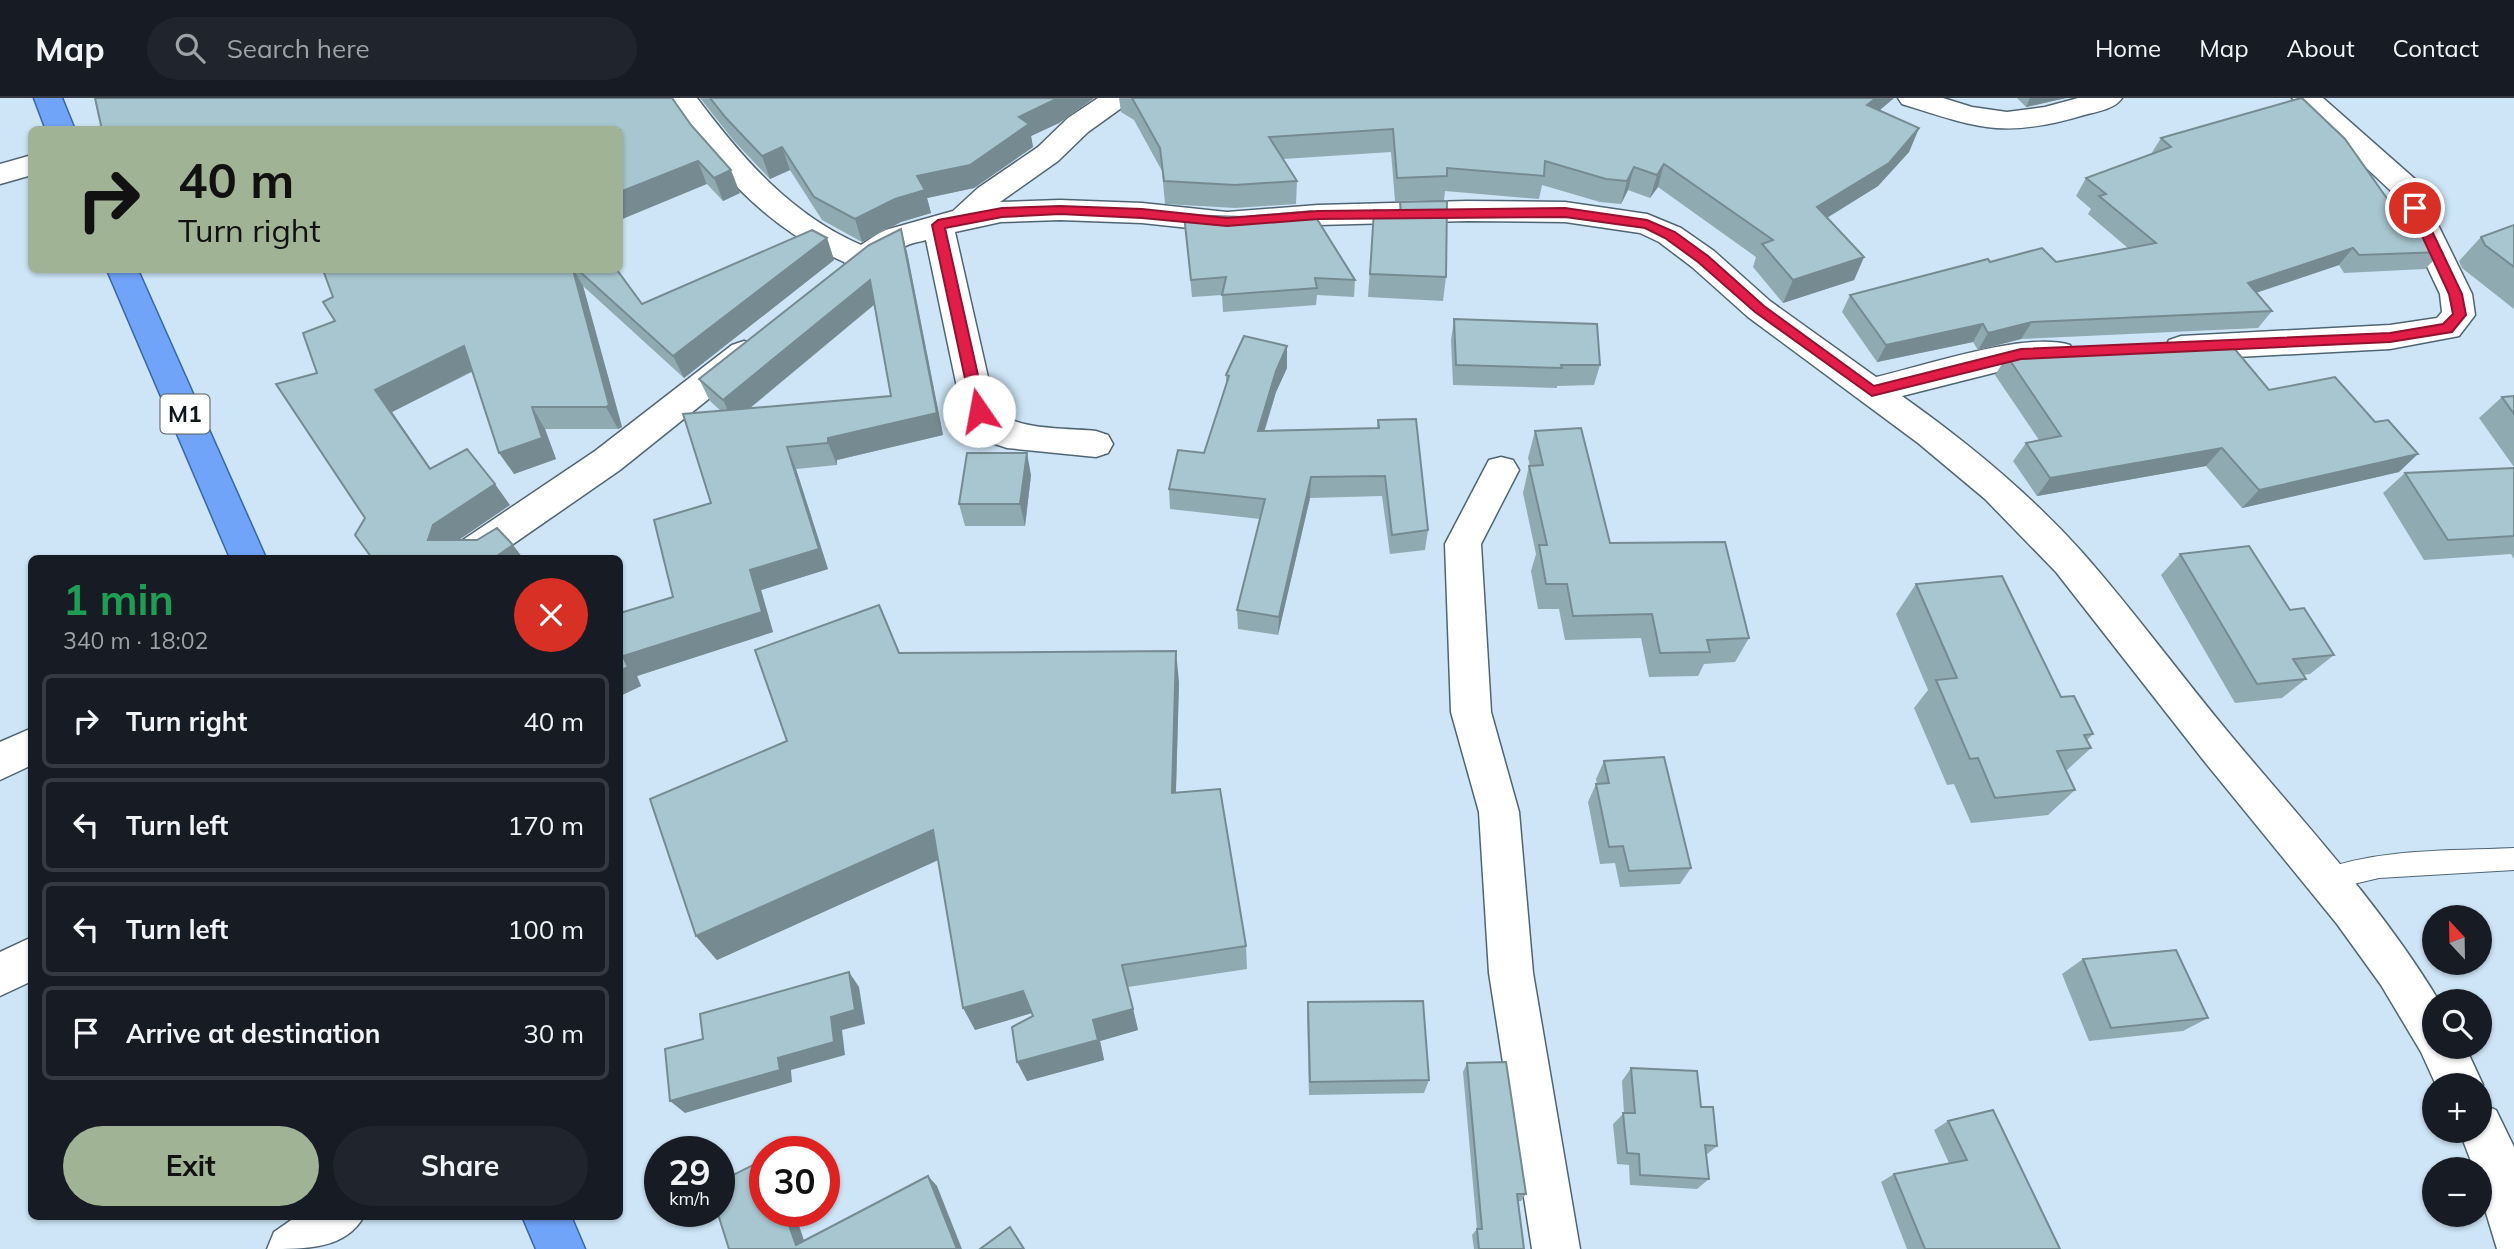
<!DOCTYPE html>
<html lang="en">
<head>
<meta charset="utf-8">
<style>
  body { margin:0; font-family:Mulish,sans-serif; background:#20242c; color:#f1f3f6; height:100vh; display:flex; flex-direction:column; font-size:26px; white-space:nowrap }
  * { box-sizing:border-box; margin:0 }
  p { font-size:23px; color:#9ea1a6 }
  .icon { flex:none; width:38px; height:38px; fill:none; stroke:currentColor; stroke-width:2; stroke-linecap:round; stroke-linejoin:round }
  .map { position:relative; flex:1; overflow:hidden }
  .panel { position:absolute; left:28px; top:457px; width:595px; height:665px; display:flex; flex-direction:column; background:#171b24; border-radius:10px; box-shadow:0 2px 5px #0004 }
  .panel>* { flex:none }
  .top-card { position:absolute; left:28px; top:28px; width:595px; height:147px; border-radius:10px; box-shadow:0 2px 5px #0004; background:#a1b395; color:#111; overflow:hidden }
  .needle { width:46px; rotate:338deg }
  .tools { position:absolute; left:2422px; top:807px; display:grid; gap:14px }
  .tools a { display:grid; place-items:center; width:70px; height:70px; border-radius:50%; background:#171b24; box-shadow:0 2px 5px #0004; font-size:35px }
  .speed { position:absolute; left:644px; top:1038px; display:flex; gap:14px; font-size:35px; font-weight:700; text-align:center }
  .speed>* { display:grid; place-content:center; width:91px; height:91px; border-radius:50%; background:#171b24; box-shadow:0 2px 5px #0004; line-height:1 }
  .speed small { font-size:18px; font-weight:400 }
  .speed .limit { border:10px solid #d22; background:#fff; color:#111 }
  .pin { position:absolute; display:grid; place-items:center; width:60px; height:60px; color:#fff; margin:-30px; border:4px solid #fff; border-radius:50%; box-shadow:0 2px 7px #0007 }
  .me { position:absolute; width:77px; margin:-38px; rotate:348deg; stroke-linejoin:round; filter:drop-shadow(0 0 5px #0008) }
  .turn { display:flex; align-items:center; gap:24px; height:147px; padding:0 35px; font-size:32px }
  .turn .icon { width:91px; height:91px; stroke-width:2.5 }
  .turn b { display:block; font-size:49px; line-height:60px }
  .round { display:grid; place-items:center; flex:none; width:74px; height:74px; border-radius:37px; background:#20242c }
  .head { display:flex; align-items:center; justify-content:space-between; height:119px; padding:0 35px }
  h1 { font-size:42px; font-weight:700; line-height:52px; color:#1e9e55 }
  .cta { display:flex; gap:14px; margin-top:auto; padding:14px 35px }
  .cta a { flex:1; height:80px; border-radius:42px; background:#a1b395; color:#111; font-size:28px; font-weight:700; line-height:80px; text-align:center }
  .cta a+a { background:#20242c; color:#f1f3f6 }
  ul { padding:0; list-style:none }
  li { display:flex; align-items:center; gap:21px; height:94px; margin:0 14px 10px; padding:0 21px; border:4px solid #363941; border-radius:10px }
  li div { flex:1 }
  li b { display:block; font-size:26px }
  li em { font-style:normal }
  header { display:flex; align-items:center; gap:42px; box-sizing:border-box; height:98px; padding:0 35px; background:#171b24; border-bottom:2px solid #363941 }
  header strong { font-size:33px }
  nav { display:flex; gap:38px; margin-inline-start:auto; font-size:24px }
  .search { width:490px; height:63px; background:#20242c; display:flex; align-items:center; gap:18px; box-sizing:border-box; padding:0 24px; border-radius:38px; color:#9ea1a6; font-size:26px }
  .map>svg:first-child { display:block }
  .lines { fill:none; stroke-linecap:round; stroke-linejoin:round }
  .service-casing { stroke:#506574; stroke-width:2 }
  .minor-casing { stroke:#506574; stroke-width:3 }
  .trunk-casing { stroke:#3765aa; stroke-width:3 }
  .service { fill:#fff; fill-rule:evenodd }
  .minor { fill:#fff; fill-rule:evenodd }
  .trunk { fill:#70a4f8; fill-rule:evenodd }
  .wall { fill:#90aab2; fill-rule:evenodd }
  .shaded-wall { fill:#768b91 }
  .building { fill:#a8c6cf; stroke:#768b91; stroke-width:2 }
  .route { fill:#e11d48; stroke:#92132f; stroke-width:2 }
  .labels { text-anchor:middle; stroke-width:6; stroke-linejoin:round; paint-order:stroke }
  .shield { fill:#fff; stroke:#575d61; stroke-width:2 }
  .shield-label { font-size:23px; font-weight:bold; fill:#0f181d }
</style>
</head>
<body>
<header>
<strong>Map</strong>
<div class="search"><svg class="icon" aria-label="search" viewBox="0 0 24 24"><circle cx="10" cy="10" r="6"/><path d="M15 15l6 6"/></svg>Search here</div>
<nav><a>Home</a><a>Map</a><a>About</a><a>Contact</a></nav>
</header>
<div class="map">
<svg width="2514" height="1151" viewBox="0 0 2514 1151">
  <rect width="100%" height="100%" fill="#cde5f6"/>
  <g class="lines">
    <g class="service-casing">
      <path id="service" d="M2514 750V772L2379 780 2328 792 2319 789 2316 781 2319 773C2380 750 2450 753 2514 750Z"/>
    </g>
    <g class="minor-casing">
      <g id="minor">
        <path d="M668 0H697C743 61 790 116 861 147L882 133 953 113 978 90 1038 49 1068 20 1098 0H1131L1127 6 1088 34 1058 63 1000 104 1060 102 1142 105 1227 114 1318 107 1467 103 1565 104 1647 116 1681 130 1714 153 1770 203 1876 279C1924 268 2026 233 2070 247L2074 255 2070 263 2058 267 2021 268 1902 298C1967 344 2029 395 2082 454 2135 514 2182 579 2233 640 2305 726 2381 807 2439 903H2434V948H2465L2483 987 2480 994V987H2436L2421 954 2381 887 2337 826 2204 663 2056 474 1985 401 1918 345 1748 219 1692 169 1659 144 1640 135 1565 124 1467 123 1318 127 1227 134 1142 125 1060 122 1001 124 955 134 995 310C1012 333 1068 330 1096 333L1108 337 1113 346 1108 355 1096 359 1007 350 995 346 977 336 962 313 926 142C919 144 910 145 904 149 884 158 872 178 848 171L844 164C765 129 714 71 668 0Z"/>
        <path d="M1898 0H1943L1972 9 2007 14 2045 9 2078 0H2122C2115 11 2096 14 2084 17 2004 41 1978 30 1902 6Z"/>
        <path d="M2292 0H2323L2416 82 2472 196 2475 217 2459 238 2390 251 2181 262 2169 258 2165 250 2169 242 2181 238 2390 227 2437 220 2442 214 2440 196 2392 94Z"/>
        <path d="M32 57V77L0 86V66Z"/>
        <path d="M744 243 756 247 760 255 756 263 620 372 493 460H446L451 450 595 353 732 247Z"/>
        <path d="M1501 359 1513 362 1519 372 1481 446 1491 614 1519 714 1533 875 1580 1151H1532L1489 875 1479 714 1451 614 1445 446 1489 362Z"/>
        <path d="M32 630V667L0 682V644Z"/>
        <path d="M32 839V883L0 898V854Z"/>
        <path d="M2480 1005 2496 1012 2514 1049V1151H2497L2480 1095V1071H2474L2459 1032H2480Z"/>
        <path d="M297 1118H364C346 1151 307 1151 267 1151L274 1134Z"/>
      </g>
    </g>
    <g class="trunk-casing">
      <g id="trunk">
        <path d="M34 0H62L75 32H46Z"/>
        <path d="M107 172H138L266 460H230Z"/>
        <path d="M522 1118H571L585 1151H536Z"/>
      </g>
    </g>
    <use href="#service" class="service"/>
    <use href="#minor" class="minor"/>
    <use href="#trunk" class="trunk"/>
  </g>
  <g class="wall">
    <path d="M672 0 740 95 723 103 707 86Z"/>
    <path d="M700 0H1094L1059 25 1031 38 1033 49 974 90 927 100 931 115 901 124 862 144 822 122 790 72 770 81 734 43Z"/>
    <path d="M1119 0H1894L1879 13 1919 30 1909 54 1878 88 1827 120 1864 159 1854 182 1783 205 1753 169 1756 159 1658 89 1650 100 1628 92 1621 106 1600 104 1542 87 1539 101 1445 93 1444 102 1395 103 1391 54 1283 61 1297 83 1296 106 1235 110 1165 106 1162 73 1134 22 1121 14Z"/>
    <path d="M2017 0H2066L2026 9Z"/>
    <path d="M2161 40 2393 109 2442 154 2425 171 2344 175 2339 167 2256 195 2272 213 2258 230 2021 241 1978 252 1973 244 1877 264 1842 214 1850 197 1990 164H2056L2129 151 2088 116 2091 111 2076 98 2086 80 2151 56Z"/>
    <path d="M1400 104 1446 179 1443 203 1368 199 1374 112 1399 114Z"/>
    <path d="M1184 117 1245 119 1355 182 1354 199 1317 197 1316 207 1223 214 1222 197 1192 199Z"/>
    <path d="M2514 127V211L2462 170 2459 163 2481 139Z"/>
    <path d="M827 140 834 162 684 280 583 188 622 329 618 331H545L556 361 514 376 472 274 392 314 431 371 510 407 458 442 523 460 365 420 317 275 335 223 333 199 323 172H617L642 206Z"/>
    <path d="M907 154 943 337 837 362V367L796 371 828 471 761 492 773 534 637 578 641 588 620 598 673 499 711 405 721 313 710 303 699 281ZM874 207 891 298 749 311Z"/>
    <path d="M1454 221 1600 267 1594 287 1557 288V290L1453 287 1451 242Z"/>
    <path d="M2007 258 2269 292 2399 374 2242 410 2206 368 2037 398 2013 363 2026 345 2039 342 1995 277Z"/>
    <path d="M1287 270 1276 294 1265 332 1377 330 1378 322 1428 432 1425 452 1390 456 1382 398 1310 400 1278 537 1238 531 1237 512 1260 421 1170 411 1169 391 1204 355 1226 286V277Z"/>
    <path d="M2514 298V369L2479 320 2502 299Z"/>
    <path d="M1535 333 1610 445 1749 540 1735 564 1704 566 1698 578 1649 579 1641 540 1565 542 1559 511H1538L1531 473 1536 456 1523 395 1529 368H1530L1528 360Z"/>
    <path d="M2514 370V461L2511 456 2424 462 2383 395 2405 375Z"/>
    <path d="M1031 377 1025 428H965L959 406Z"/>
    <path d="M2180 456 2290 512 2334 557 2310 576 2303 577 2306 581 2282 600 2235 605 2161 477Z"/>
    <path d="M1916 486 2061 599 2093 636 2087 642 2091 650 2066 673 2075 692 2048 717 1971 725 1954 686 1947 687 1914 610 1928 592 1896 516Z"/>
    <path d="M899 555 1179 584 1176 695 1246 848 1247 871 1128 889 1138 932 1100 943 1104 962 1027 983 1033 918 1032 915 975 932 938 762 717 862 696 838 787 643Z"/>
    <path d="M1604 663 1691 770 1680 786 1620 789 1615 765 1600 766 1588 704 1596 686H1597L1596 681Z"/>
    <path d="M2083 861 2208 920 2183 933 2089 943 2062 876Z"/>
    <path d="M1308 904 1429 982 1424 995 1309 997 1307 918Z"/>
    <path d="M1467 965 1526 1096 1521 1103H1518L1524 1151H1474L1472 1137 1477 1131 1463 974Z"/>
    <path d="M1631 970 1701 1009 1717 1048 1706 1057 1709 1081 1697 1091 1630 1087 1629 1067 1617 1066 1613 1026 1624 1015 1622 983Z"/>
    <path d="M1948 1023 2060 1151H1907L1881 1084 1894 1076 1949 1065 1934 1032Z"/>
  </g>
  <g class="shaded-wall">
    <path d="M1058 0H1094L1059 25 1031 38 1033 49 974 90 927 100 931 115 901 124 862 144 855 121 917 78 1019 19Z"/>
    <path d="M1876 0H1894L1857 31 1867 7Z"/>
    <path d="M2030 0H2066L2026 9Z"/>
    <path d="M1919 30 1909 54 1878 88 1807 132 1817 109Z"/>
    <path d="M782 49 790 72 770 81 762 58Z"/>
    <path d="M698 63 707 86 620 122V94Z"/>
    <path d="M1664 66 1658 89 1650 100 1657 77Z"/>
    <path d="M1634 69 1628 92 1621 106 1627 83Z"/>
    <path d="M731 72 740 95 723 103 714 80Z"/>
    <path d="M901 131 907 154 943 337 837 362V367L828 345V340L937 315Z"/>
    <path d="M827 140 834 162 684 280 673 258Z"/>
    <path d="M2353 150 2339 167 2234 202 2248 185Z"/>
    <path d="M1864 159 1854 182 1783 205 1793 182Z"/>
    <path d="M573 172H574L583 188 622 329 618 331 606 309Z"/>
    <path d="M870 182 876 205 733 324 723 302Z"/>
    <path d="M2032 224 2021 241 1978 252 1988 235Z"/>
    <path d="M1983 226 1973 244 1877 264 1886 247Z"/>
    <path d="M464 248 478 270 392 314 446 393 430 371 375 292Z"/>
    <path d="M1287 248V270L1276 294 1258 353V333L1276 273Z"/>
    <path d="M532 309 545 331 556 361 514 376 499 355Z"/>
    <path d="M787 349 796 371 828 471 761 492 773 534 637 578 641 588 620 598V573L623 558 750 472Z"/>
    <path d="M2222 350 2206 368 2037 398 2050 380Z"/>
    <path d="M1027 355 1031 377 1025 428 1020 406Z"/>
    <path d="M2418 356 2399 374 2242 410 2259 392Z"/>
    <path d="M1311 379 1310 400 1278 537 1279 519Z"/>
    <path d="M495 386 510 407 450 448 428 442 433 427Z"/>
    <path d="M513 447 523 460H494Z"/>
    <path d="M1176 553 1179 584 1175 723 1172 695Z"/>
    <path d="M933 732 945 759 717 862 696 838Z"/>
    <path d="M849 874 859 889 865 926 842 932 845 957 791 972 792 984 685 1015 670 1003 778 960 831 919Z"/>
    <path d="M1023 893 1032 915 975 932 963 910Z"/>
    <path d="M1133 911 1138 932 1100 943 1104 962 1027 983 1017 964 1093 922Z"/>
    <path d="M928 1078 937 1088 962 1151H957Z"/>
    <path d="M784 1113H794L807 1151 796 1147Z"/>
  </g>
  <g class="building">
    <path d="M95 0H672L691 27 731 72 714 80 698 63 620 94V32H102Z"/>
    <path d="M710 0H1058L1019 19 1029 26 970 67 917 78 925 92 895 101 855 121 814 99 782 49 762 58 726 20Z"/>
    <path d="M1132 0H1876L1867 7 1919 30 1889 65 1817 109 1864 159 1793 182 1762 146 1773 142 1664 66 1657 77 1634 69 1627 83 1606 81 1545 63 1544 78 1447 70V78L1397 80 1393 31 1269 39 1297 83 1235 87 1164 83 1160 50Z"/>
    <path d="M2301 0H2302L2345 41 2393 109 2408 108 2442 154 2359 157 2353 150 2248 185 2272 213 2032 224 1988 235 1983 226 1886 247 1850 197 1988 161 1990 164 2042 150 2056 164 2156 145 2099 98 2106 96 2086 80 2171 49 2161 40Z"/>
    <path d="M1447 103 1446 179 1370 176 1374 112 1401 114 1400 104Z"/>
    <path d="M1312 113 1355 182 1315 180 1317 190 1222 197 1226 179 1191 182 1184 117 1245 119Z"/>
    <path d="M2514 127V169L2485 147 2481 139Z"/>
    <path d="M901 131 937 315 828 340V345L787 349 819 451 750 472 762 514 623 558 628 569 620 573V515L673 499 654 422 711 405 683 316 891 298 870 182 723 302 699 281 869 147Z"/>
    <path d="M812 132 827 140 673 258 578 172H617L642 206Z"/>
    <path d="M323 172H573L609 307 606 309H532L542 340 499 355 464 248 375 292 430 371 467 351 495 386 433 427 428 442H477L497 430 513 447 494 460H388L387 459 385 460H372L355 437 365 420 276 286 317 275 303 235 335 223 323 204 333 199Z"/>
    <path d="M1454 221 1597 226 1600 267H1561L1562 270 1456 267Z"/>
    <path d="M1244 238 1287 248 1276 273 1258 333 1379 330 1378 322 1416 321 1428 432 1392 437 1385 378 1311 379 1279 519 1237 512 1265 401 1169 391 1178 352 1204 355 1229 278 1226 277Z"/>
    <path d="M2228 243 2269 292 2335 279 2375 324 2388 322 2418 356 2259 392 2222 350 2050 380 2026 345 2061 338 2007 258 2034 252Z"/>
    <path d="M2514 298V316L2502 299Z"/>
    <path d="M1581 330 1610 445 1725 444 1749 540 1707 542 1710 554 1660 555 1652 516 1573 518 1567 486H1546L1539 447H1547L1529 368 1543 367 1535 333Z"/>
    <path d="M967 355H1027L1020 406H959Z"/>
    <path d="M2514 370V438L2448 442 2405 375Z"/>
    <path d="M2249 448 2290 512 2304 510 2334 557 2293 561 2306 581 2257 586 2180 456Z"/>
    <path d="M2002 478 2061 599 2074 598 2093 636 2084 637 2091 650 2057 653 2075 692 1995 700 1978 660 1970 661 1936 582 1957 580 1916 486Z"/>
    <path d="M879 507 899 555 1176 553 1172 695 1220 691 1246 848 1122 867 1133 911 1093 922 1098 942 1017 964 1012 929 1033 918 1023 893 963 910 933 732 696 838 650 701 787 643 755 552Z"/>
    <path d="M1664 659 1691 770 1629 773 1623 748 1609 749 1596 686 1609 685 1604 663Z"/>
    <path d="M2176 852 2208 920 2111 930 2083 861Z"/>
    <path d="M849 874 855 912 831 919 834 944 778 960 780 972 670 1003 665 951 703 941 700 916Z"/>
    <path d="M1423 903 1429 982 1310 984 1308 904Z"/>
    <path d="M1506 964 1526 1096H1517L1524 1151H1479L1477 1131H1482L1467 965Z"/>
    <path d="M1631 970 1697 973 1701 1009H1713L1717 1048 1705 1047 1709 1081 1640 1077 1639 1056 1627 1055 1623 1015H1635Z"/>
    <path d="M1993 1012 2060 1151H1925L1894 1076 1967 1062 1948 1023Z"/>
    <path d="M765 1061V1113H784L796 1147 928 1078 957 1151H729L717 1113H719V1084Z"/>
    <path d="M1010 1129 1024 1151H980Z"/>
  </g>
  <path class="route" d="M2415 106 2421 110 2462 196 2466 217 2452 234 2390 244 2021 261 1872 298 1755 214 1698 164 1665 140 1645 130 1565 119 1318 121 1227 128 1142 120 1060 116 1002 119 945 130 986 313 979 319 972 313 932 127 938 122 1002 110 1060 108 1142 111 1227 120 1318 113 1565 110 1647 122 1675 134 1708 158 1764 208 1874 288 2021 251 2390 235 2443 226 2453 216 2449 196 2409 110Z"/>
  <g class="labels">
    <rect class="shield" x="160.5" y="296.5" width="49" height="39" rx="5"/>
    <g class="shield-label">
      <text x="185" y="324">M1</text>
    </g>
  </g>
</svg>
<div class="tools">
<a><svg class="needle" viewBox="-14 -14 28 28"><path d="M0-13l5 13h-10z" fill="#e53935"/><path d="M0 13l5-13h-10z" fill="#9ea1a6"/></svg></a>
<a><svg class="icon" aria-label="search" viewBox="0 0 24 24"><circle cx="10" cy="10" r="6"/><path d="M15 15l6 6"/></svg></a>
<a>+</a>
<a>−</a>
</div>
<div class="speed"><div>29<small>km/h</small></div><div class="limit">30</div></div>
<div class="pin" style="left:2415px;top:110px;background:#d93025"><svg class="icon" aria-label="arrive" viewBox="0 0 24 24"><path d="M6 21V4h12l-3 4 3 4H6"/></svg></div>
<svg class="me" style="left:979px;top:313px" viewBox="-20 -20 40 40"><circle r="19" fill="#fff"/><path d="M0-13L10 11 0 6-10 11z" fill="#e11d48"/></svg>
<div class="top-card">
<div class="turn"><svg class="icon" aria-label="right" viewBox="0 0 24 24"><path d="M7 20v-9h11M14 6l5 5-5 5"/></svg><div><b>40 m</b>Turn right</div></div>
</div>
<section class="panel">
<div class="head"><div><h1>1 min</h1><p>340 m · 18:02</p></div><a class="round" style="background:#d93025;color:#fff"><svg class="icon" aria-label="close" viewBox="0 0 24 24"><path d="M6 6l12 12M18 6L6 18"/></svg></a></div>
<ul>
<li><svg class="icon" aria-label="right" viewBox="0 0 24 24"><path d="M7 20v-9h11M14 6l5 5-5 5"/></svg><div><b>Turn right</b></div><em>40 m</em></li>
<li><svg class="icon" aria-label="left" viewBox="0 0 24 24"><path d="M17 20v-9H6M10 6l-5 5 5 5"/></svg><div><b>Turn left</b></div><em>170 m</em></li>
<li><svg class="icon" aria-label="left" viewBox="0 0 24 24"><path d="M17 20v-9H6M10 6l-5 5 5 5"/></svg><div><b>Turn left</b></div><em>100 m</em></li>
<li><svg class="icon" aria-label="arrive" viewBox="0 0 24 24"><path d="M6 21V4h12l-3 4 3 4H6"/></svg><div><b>Arrive at destination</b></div><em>30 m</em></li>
</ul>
<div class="cta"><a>Exit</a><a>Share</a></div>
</section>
</div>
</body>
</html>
